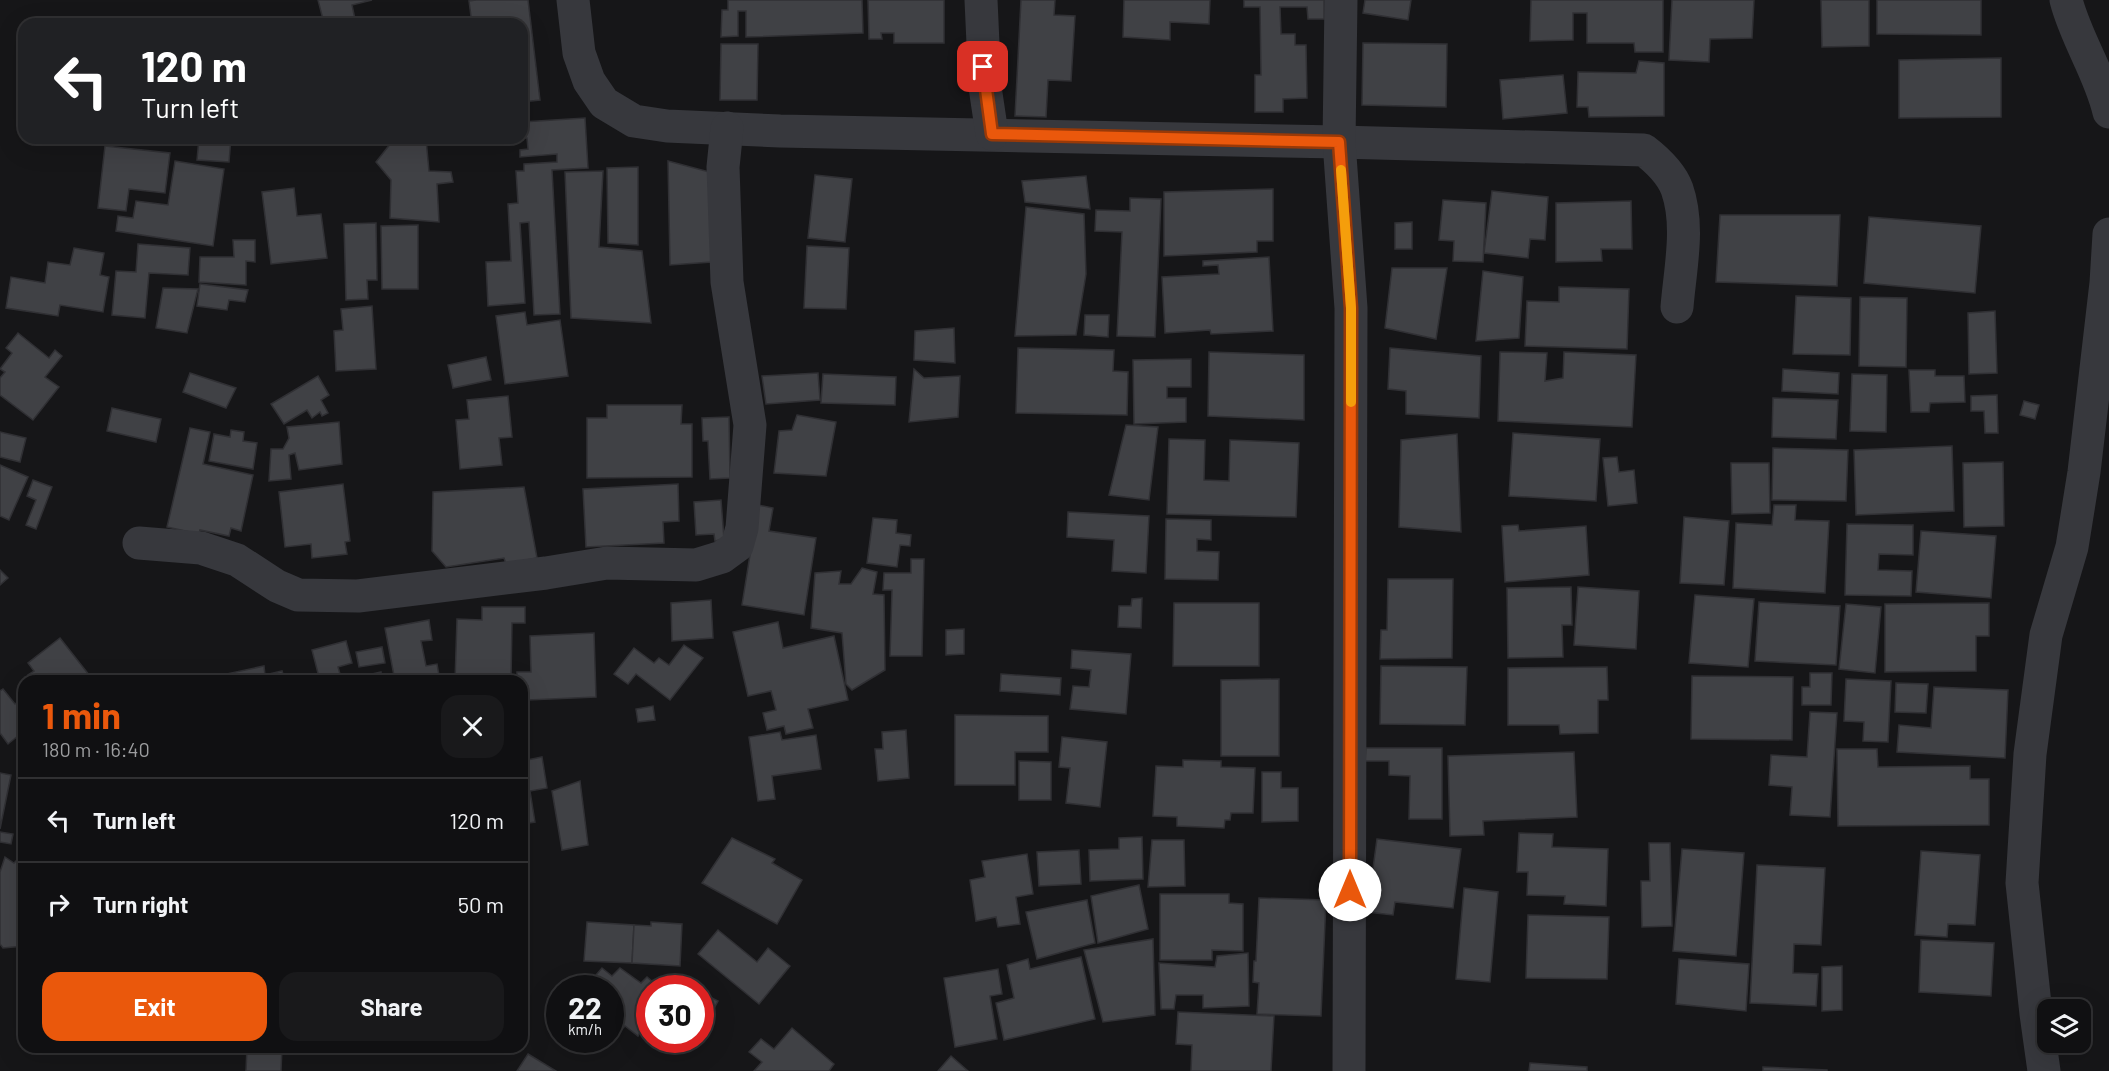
<!DOCTYPE html>
<html lang="en">
<head>
<meta charset="utf-8">
<style>
  body { margin:0; font-family:Barlow,sans-serif; background:#19191b; color:#f1f3f6; height:100vh; display:flex; flex-direction:column; font-size:22px; white-space:nowrap }
  * { box-sizing:border-box; margin:0 }
  p { font-size:20px; color:#9c9d9f }
  .icon { flex:none; width:33px; height:33px; fill:none; stroke:currentColor; stroke-width:2; stroke-linecap:round; stroke-linejoin:round }
  .map { position:relative; flex:1; overflow:hidden }
  .sheet { position:absolute; left:18px; top:675px; width:510px; height:378px; display:flex; flex-direction:column; background:#101012; border-radius:18px; box-shadow:0 6px 24px #0002,0 0 0 2px #303032 }
  .sheet>* { flex:none }
  .hud { position:absolute; left:18px; top:18px; width:510px; height:126px; border-radius:18px; box-shadow:0 6px 24px #0002,0 0 0 2px #303032; background:#202124; color:#fff; overflow:hidden }
  .buttons { position:absolute; left:2037px; top:999px; display:grid; gap:12px }
  .buttons a { display:grid; place-items:center; width:54px; height:54px; border-radius:12px; background:#101012; box-shadow:0 6px 24px #0002,0 0 0 2px #303032; font-size:30px }
  .speed { position:absolute; left:546px; top:975px; display:flex; gap:12px; font-size:30px; font-weight:700; text-align:center }
  .speed>* { display:grid; place-content:center; width:78px; height:78px; border-radius:50%; background:#101012; box-shadow:0 6px 24px #0002,0 0 0 2px #303032; line-height:1 }
  .speed small { font-size:15px; font-weight:400 }
  .speed .limit { border:9px solid #d22; background:#fff; color:#111 }
  .pin { position:absolute; display:grid; place-items:center; width:51px; height:51px; color:#fff; margin:-26px; border-radius:12px; box-shadow:0 3px 9px #0006 }
  .me { position:absolute; width:66px; margin:-33px; rotate:0deg; stroke-linejoin:round; filter:drop-shadow(0 0 4px #0008) }
  .turn { display:flex; align-items:center; gap:21px; height:126px; padding:0 24px; font-size:27px }
  .turn .icon { width:78px; height:78px; stroke-width:2.5 }
  .turn b { display:block; font-size:42px; line-height:51px }
  .round { display:grid; place-items:center; flex:none; width:63px; height:63px; border-radius:18px; background:#19191b }
  .overview { display:flex; align-items:center; justify-content:space-between; height:102px; padding:0 24px }
  h1 { font-size:36px; font-weight:700; line-height:45px; color:#ea580c }
  .action { display:flex; gap:12px; margin-top:auto; padding:12px 24px }
  .action a { flex:1; height:69px; border-radius:18px; background:#ea580c; color:#fff; font-size:24px; font-weight:700; line-height:69px; text-align:center }
  .action a+a { background:#19191b; color:#f1f3f6 }
  ul { padding:0; list-style:none }
  li { display:flex; align-items:center; gap:18px; height:84px; padding:0 24px; border-top:2px solid #303032 }
  li div { flex:1 }
  li b { display:block; font-size:22px }
  li em { font-style:normal }
  .map>svg:first-child { display:block }
  .building { fill:#404145; stroke:#303034; stroke-width:1.5 }
  .lines { fill:none; stroke-linecap:round; stroke-linejoin:round }
  .minor { stroke:#37383d; stroke-width:33 }
  .route-casing { stroke:#983908; stroke-width:15 }
  .route { stroke:#ea580c; stroke-width:10 }
  .slow { stroke:#f59e0b; stroke-width:10 }
</style>
</head>
<body>
<div class="map">
<svg width="2109" height="1071" viewBox="0 0 2109 1071">
  <rect width="100%" height="100%" fill="#161618"/>
  <g class="building">
    <path d="M318 0H372L352 5 356 24H321L324 23Z"/>
    <path d="M476 0H528L540 100 522 102V24H472L469 1Z"/>
    <path d="M728 0H862L863 33 746 37V11H738V36L721 37 722 10H728Z"/>
    <path d="M868 0H944V43H894V33H881L882 39H869Z"/>
    <path d="M1021 0H1055L1054 15 1075 16 1071 81 1048 80 1046 117 1015 116Z"/>
    <path d="M1124 0H1210L1209 24 1170 22V40L1123 37Z"/>
    <path d="M1244 0H1324V19H1308L1307 7H1280L1281 34H1295V45H1306L1307 98 1283 99V112H1255V75H1261L1260 7H1244Z"/>
    <path d="M1365 0H1411L1408 20 1363 13Z"/>
    <path d="M1531 0H1663V52H1635L1634 43H1587V13H1573V40L1530 41Z"/>
    <path d="M1672 0H1754L1752 38 1710 39 1709 62 1669 60Z"/>
    <path d="M1821 0H1869V46L1822 47Z"/>
    <path d="M1877 0H1981V35L1877 34Z"/>
    <path d="M1363 43 1447 44 1446 107 1362 105Z"/>
    <path d="M721 44H758L757 100H720Z"/>
    <path d="M2001 58V117L1899 118V60Z"/>
    <path d="M1639 61 1664 63V116L1589 117 1588 107H1577L1578 72 1636 73Z"/>
    <path d="M1563 75 1567 113 1503 119 1500 80Z"/>
    <path d="M585 118 588 168 552 170 560 314 534 315 529 222 520 223 525 303 488 306 486 262 511 261 508 204 518 203 516 171H524V164L557 162V154L520 157V150L528 149 527 138H522V122Z"/>
    <path d="M199 138H231L229 162 197 160Z"/>
    <path d="M426 139 429 171 451 172 453 182 437 184 439 222 390 218 391 180 376 162 391 143Z"/>
    <path d="M105 146 170 153 165 193 129 189 126 211 98 208Z"/>
    <path d="M175 161 224 169 213 246 116 231 118 216 133 218 136 201 168 205Z"/>
    <path d="M668 161 717 174 712 262 670 265Z"/>
    <path d="M638 167V245L608 243 607 168Z"/>
    <path d="M603 171 599 247 642 251 651 323 571 318 565 172Z"/>
    <path d="M815 175 852 179 845 242 808 238Z"/>
    <path d="M1086 176 1090 209 1025 202 1022 181Z"/>
    <path d="M294 188 297 216 321 214 327 258 271 264 262 192Z"/>
    <path d="M1273 189V241H1257V252L1164 256V192Z"/>
    <path d="M1492 191 1548 197 1545 240 1530 239 1528 258 1484 253Z"/>
    <path d="M1130 198 1161 199 1155 337 1117 336 1122 232 1095 231 1096 210 1130 211Z"/>
    <path d="M1443 200 1486 203 1483 262 1453 261 1454 241 1439 240Z"/>
    <path d="M1631 201 1632 249H1601L1602 261 1556 262V203Z"/>
    <path d="M1026 207 1084 214 1086 274 1076 335 1015 336Z"/>
    <path d="M1720 215H1840L1837 286 1716 282Z"/>
    <path d="M1869 217 1981 226 1975 293 1864 283Z"/>
    <path d="M1412 222V249H1395V223Z"/>
    <path d="M376 223 377 280H367L368 299 346 300 344 224Z"/>
    <path d="M418 225V289H382L381 226Z"/>
    <path d="M233 240H255V262L246 261V285L199 282 200 257H234Z"/>
    <path d="M138 244 190 248 188 275 149 273 145 318 112 315 116 271 136 272Z"/>
    <path d="M807 246 849 248 846 309 804 308Z"/>
    <path d="M74 248 104 253 100 275 109 277 103 312 60 305 58 316 6 308 11 277 45 283 48 262 70 265Z"/>
    <path d="M1269 257 1273 331 1211 334 1210 330 1165 333 1162 277 1219 274 1218 265 1203 266V261Z"/>
    <path d="M1392 268H1447L1436 339 1385 328Z"/>
    <path d="M1483 271 1523 277 1519 338 1476 341Z"/>
    <path d="M200 284 248 290 245 302 229 300 227 310 197 306Z"/>
    <path d="M1559 287 1629 289 1627 349 1525 346 1527 301 1559 302Z"/>
    <path d="M163 288 198 289 187 333 156 328Z"/>
    <path d="M1796 296 1851 298 1850 355 1793 354Z"/>
    <path d="M1860 297 1907 298 1906 367 1859 366Z"/>
    <path d="M372 306 376 369 336 371 334 331 343 330 341 309Z"/>
    <path d="M1995 311 1997 373 1969 374 1968 313Z"/>
    <path d="M525 312 527 325 560 320 568 376 505 384 496 316Z"/>
    <path d="M1085 315H1109L1108 337 1084 335Z"/>
    <path d="M954 328 955 363 914 360 915 331Z"/>
    <path d="M18 333 49 358 55 350 62 356 45 377 59 387 33 420 0 395V378L5 372 0 369 12 353 6 348Z"/>
    <path d="M1018 348 1114 350 1113 371 1128 372 1127 415 1016 413Z"/>
    <path d="M1390 348 1481 356 1479 418 1406 414V391L1388 389Z"/>
    <path d="M1209 352 1304 355V420L1208 416Z"/>
    <path d="M1500 352 1547 353 1545 381 1563 378 1564 352 1636 355 1632 427 1498 421Z"/>
    <path d="M486 357 491 380 453 388 448 365Z"/>
    <path d="M1191 359V387H1167V398H1186V422L1134 424 1133 360Z"/>
    <path d="M914 369 924 378 960 376 958 417 909 422Z"/>
    <path d="M1783 369 1839 373 1838 394 1782 391Z"/>
    <path d="M1909 370H1935V376H1964L1965 402 1930 403 1929 412H1911Z"/>
    <path d="M190 373 236 388 226 408 183 392Z"/>
    <path d="M818 373 820 400 766 404 762 376Z"/>
    <path d="M823 374 896 377 895 405 821 403Z"/>
    <path d="M1852 374 1887 375 1886 432 1850 431Z"/>
    <path d="M318 376 329 395 321 400 328 413 322 416 320 412 312 418 307 410 284 424 271 404Z"/>
    <path d="M1997 395 1998 433H1985L1984 411H1971V396Z"/>
    <path d="M508 396 512 437 499 438 502 465 460 469 456 420 469 419 467 400Z"/>
    <path d="M1773 398 1838 400 1836 439 1772 437Z"/>
    <path d="M2024 401 2039 405 2035 419 2020 415Z"/>
    <path d="M607 405H682L681 424H692V477L587 478V418H607Z"/>
    <path d="M112 408 161 419 156 442 107 431Z"/>
    <path d="M797 415 836 422 826 476 774 473 779 431 792 430Z"/>
    <path d="M729 417 730 478 710 479 708 441H703L702 418Z"/>
    <path d="M339 422 342 464 299 470 295 453 289 455 291 479 269 481 271 449H283L289 438 287 427Z"/>
    <path d="M1126 425 1158 427 1149 500 1109 495Z"/>
    <path d="M190 428 210 432 203 464 253 475 241 531 231 528 229 536 200 530 199 534 167 527Z"/>
    <path d="M231 430 244 432 243 441 257 443 253 469 209 461 214 434 230 437Z"/>
    <path d="M0 432 26 438 20 462 0 457Z"/>
    <path d="M1513 433 1600 439 1596 501 1509 496Z"/>
    <path d="M1457 434 1461 532 1399 527 1401 440Z"/>
    <path d="M1169 439 1205 440 1204 480 1229 481 1230 440 1299 443 1296 517 1167 514Z"/>
    <path d="M1952 446 1954 511 1856 515 1854 450Z"/>
    <path d="M1773 448 1848 450 1846 501 1772 500Z"/>
    <path d="M1617 457 1619 472 1634 470 1637 503 1608 506 1603 458Z"/>
    <path d="M2003 462 2004 526 1964 527 1963 463Z"/>
    <path d="M1731 463H1769L1770 513 1732 514Z"/>
    <path d="M0 465 28 477 9 520 0 516Z"/>
    <path d="M33 480 52 487 36 529 26 525 36 500 27 496Z"/>
    <path d="M343 484 350 541 345 542 347 554 312 558 311 544 285 547 279 492Z"/>
    <path d="M678 484 679 521 663 522 664 543 586 547 583 489Z"/>
    <path d="M524 487 537 558 506 564 504 558 446 567 432 551 433 492Z"/>
    <path d="M721 500 724 539 715 541 714 534 696 535 694 502Z"/>
    <path d="M758 505 773 508 769 531 816 538 804 615 742 605Z"/>
    <path d="M1774 505H1796L1795 520 1829 521 1825 593 1733 588 1736 523 1772 525Z"/>
    <path d="M1068 512 1149 516 1146 573 1112 571 1114 540 1067 537Z"/>
    <path d="M1684 517 1729 521 1724 585 1680 583Z"/>
    <path d="M873 518 897 520 896 533 911 535 910 546 900 545 897 567 867 563Z"/>
    <path d="M1166 519 1211 520V540L1197 539V551L1219 552 1218 580 1165 579Z"/>
    <path d="M1847 524 1913 525V555L1879 554 1878 570 1912 571 1911 596 1845 595Z"/>
    <path d="M1518 525 1519 531 1586 526 1589 575 1505 582 1502 526Z"/>
    <path d="M1921 531 1996 536 1991 598 1916 592Z"/>
    <path d="M911 559H924L922 656H890L892 590H883L884 573H911Z"/>
    <path d="M862 568 877 572 873 594 884 595 885 670 852 690 846 684 842 633 811 628 815 573 841 571 839 584H851Z"/>
    <path d="M0 570 8 578 0 585Z"/>
    <path d="M1388 579H1453L1452 658 1380 659 1381 630H1387Z"/>
    <path d="M1571 587 1572 625H1562L1563 657 1508 658 1507 588Z"/>
    <path d="M1578 587 1639 591 1636 649 1574 645Z"/>
    <path d="M1695 595 1754 599 1748 667 1689 663Z"/>
    <path d="M1142 598 1141 628 1118 627 1119 606H1131L1132 599Z"/>
    <path d="M711 600 713 638 672 641 671 603Z"/>
    <path d="M1759 602 1840 606 1836 665 1755 661Z"/>
    <path d="M1174 603H1259V666H1173Z"/>
    <path d="M1989 603V636H1976V671L1885 672V604Z"/>
    <path d="M1846 604 1881 607 1875 673 1839 669Z"/>
    <path d="M482 607H525V623H512L511 681H455L457 619 482 620Z"/>
    <path d="M429 620 432 640 421 641 426 666 437 664 440 681H395L385 628Z"/>
    <path d="M778 622 783 648 834 636 848 700 808 709 813 728 786 734 784 726 767 730 763 713 776 710 771 691 748 696 733 632Z"/>
    <path d="M964 629V654L946 655V630Z"/>
    <path d="M594 633 596 697 528 700V686H522V681H517V672H531L530 636Z"/>
    <path d="M60 638 93 680 92 681H33L28 675 34 671 28 663Z"/>
    <path d="M346 641 352 663 338 667 342 681H320L312 650Z"/>
    <path d="M684 645 703 658 670 700 636 674 628 684 614 674 634 648 654 663 659 658 669 665Z"/>
    <path d="M382 647 385 663 359 667 356 652Z"/>
    <path d="M1072 650 1131 654 1126 714 1070 709 1073 686 1089 687 1091 670 1071 668Z"/>
    <path d="M264 666 265 675 282 671 285 681H251V678L245 679V681H218L217 676Z"/>
    <path d="M1381 666 1467 667 1465 725 1380 724Z"/>
    <path d="M1607 667 1608 700H1598V733L1560 734 1559 725H1508V668Z"/>
    <path d="M381 672 382 681H351L350 679Z"/>
    <path d="M1810 673H1832L1831 705H1802V687H1810Z"/>
    <path d="M1001 674 1061 678 1060 695 1000 691Z"/>
    <path d="M1692 676 1793 677 1792 740 1691 739Z"/>
    <path d="M1279 679V756H1221V680Z"/>
    <path d="M1846 679 1891 681 1888 742 1863 741 1864 722 1844 721Z"/>
    <path d="M1896 683 1928 684 1926 713 1895 712Z"/>
    <path d="M1934 687 2008 690 2005 758 1897 752 1899 725 1931 728Z"/>
    <path d="M3 689 15 704 24 697V731L8 744 0 733V691Z"/>
    <path d="M653 706 655 720 638 722 636 709Z"/>
    <path d="M1810 712 1837 713 1830 817 1790 815 1792 787 1769 785 1771 755 1807 757Z"/>
    <path d="M955 715 1048 716V752H1015V785H955Z"/>
    <path d="M906 730 909 778 878 781 875 749H883L882 732Z"/>
    <path d="M780 732 782 740 816 735 821 769 772 776 775 799 758 801 749 737Z"/>
    <path d="M1062 737 1107 742 1100 807 1066 803 1070 768 1059 767Z"/>
    <path d="M1366 748H1442V819H1409L1410 776 1389 775V761H1365Z"/>
    <path d="M1837 749H1877L1878 767 1970 766V779H1989V825L1838 826Z"/>
    <path d="M1574 752 1577 817 1483 821 1484 835 1450 836 1448 756Z"/>
    <path d="M542 757 547 788 530 791 535 822 522 824V783L525 782 522 761Z"/>
    <path d="M1183 760 1221 761V767L1255 768 1253 813H1231L1230 820H1225L1224 828 1177 826V817L1153 816 1156 766 1183 767Z"/>
    <path d="M1019 761 1051 762V800H1019Z"/>
    <path d="M1262 772H1281V788H1298V821L1262 822Z"/>
    <path d="M0 773 11 775 0 829Z"/>
    <path d="M580 781 588 845 562 850 552 791Z"/>
    <path d="M0 832 13 834 11 844 0 842Z"/>
    <path d="M1519 833 1553 834 1552 847 1608 849 1606 906 1564 904 1565 896 1527 895 1528 872H1517Z"/>
    <path d="M1142 837 1143 879 1090 881 1089 850 1119 849V838Z"/>
    <path d="M732 838 775 859 772 863 802 880 777 924 702 883Z"/>
    <path d="M1377 839 1461 849 1453 908 1395 902 1393 915 1367 912Z"/>
    <path d="M1152 840H1184L1185 886 1148 887Z"/>
    <path d="M1649 843H1670L1672 926 1642 927 1641 881H1650Z"/>
    <path d="M1682 849 1744 853 1736 956 1673 951Z"/>
    <path d="M1079 850 1081 884 1039 886 1037 852Z"/>
    <path d="M1921 851 1980 855 1975 925 1948 924 1947 937 1915 935Z"/>
    <path d="M1027 854 1033 894 1016 897 1020 924 998 927 996 917 976 921 970 880 985 877 982 861Z"/>
    <path d="M5 857 14 863 18 859 22 862 24 861V946L3 948 0 944V872Z"/>
    <path d="M1757 865 1825 868 1821 945 1794 944 1793 973 1818 974 1816 1006 1750 1003Z"/>
    <path d="M1139 885 1148 929 1098 943 1091 896Z"/>
    <path d="M1464 888 1498 892 1490 982 1456 979Z"/>
    <path d="M1160 894H1229V903L1243 904V951L1212 950V960H1160Z"/>
    <path d="M1259 898 1326 900 1321 1016 1257 1014 1259 983 1253 982 1254 961H1256Z"/>
    <path d="M1087 900 1095 943 1037 959 1026 912Z"/>
    <path d="M1528 915 1609 917 1607 979 1526 978Z"/>
    <path d="M587 922 634 925 632 963 584 961Z"/>
    <path d="M651 922 682 924 680 966 632 963 634 925 651 926Z"/>
    <path d="M718 930 757 962 768 948 790 966 759 1004 698 954Z"/>
    <path d="M1153 939 1155 1015 1103 1022 1084 950Z"/>
    <path d="M1921 940 1994 943 1991 996 1919 992Z"/>
    <path d="M1248 953 1249 1006 1203 1008V995H1176L1174 1009H1161L1159 963 1215 967 1217 956Z"/>
    <path d="M1081 957 1095 1019 1004 1040 996 1003 1014 998 1007 965 1028 959 1030 969Z"/>
    <path d="M1679 959 1749 964 1746 1011 1676 1004Z"/>
    <path d="M1842 966V1010L1822 1011V967Z"/>
    <path d="M602 968 612 976 620 968 641 983 647 977 660 988H650V1014L638 1036 625 1026 622 1029 610 1020V988H595L597 986 591 981Z"/>
    <path d="M998 969 1002 994 990 996 997 1039 955 1047 944 978Z"/>
    <path d="M682 982 695 988H678Z"/>
    <path d="M700 992 718 1001 700 1034Z"/>
    <path d="M1178 1012 1274 1016 1271 1071H1191L1192 1045 1176 1044Z"/>
    <path d="M792 1028 834 1064 829 1071H754L762 1062 749 1052 761 1039 774 1049Z"/>
    <path d="M652 1040H675L668 1053 650 1043Z"/>
    <path d="M247 1047H282L281 1071H246Z"/>
    <path d="M287 1047H303V1052L287 1051Z"/>
    <path d="M528 1054 556 1071H517Z"/>
    <path d="M951 1056 968 1071H938Z"/>
    <path d="M1530 1063 1587 1067V1071H1529Z"/>
    <path d="M1763 1067 1827 1070V1071H1763Z"/>
  </g>
  <g class="lines">
    <g class="minor">
      <path d="M573 0 579 53 589 81 604 103 634 121 667 126 780 131 1339 142 1644 150C1657 160 1671 173 1677 189 1690 226 1680 269 1677 307"/>
      <path d="M981 0 985 87 992 134"/>
      <path d="M1341 0 1339 142 1351 308 1349 1071"/>
      <path d="M2066 0C2076 39 2100 73 2109 112"/>
      <path d="M139 543 201 548 237 560 277 586 298 595 358 596 546 573 607 563 696 565 722 557 737 546 742 528 750 425 727 282 723 167 727 128"/>
      <path d="M2044 1071 2036 1014 2022 883 2030 754 2046 635 2072 547 2084 472 2106 283 2109 234"/>
    </g>
  </g>
  <g class="lines">
    <g class="route-casing">
      <path id="route" d="M983 67 992 134 1339 142 1351 308 1350 890"/>
    </g>
    <use href="#route" class="route"/>
    <path class="slow" d="M1341 170 1351 308V402"/>
  </g>
</svg>
<div class="buttons">
<a><svg class="icon" aria-label="layers" viewBox="0 0 24 24"><path d="M12 4l9 5-9 5-9-5zM3 14l9 5 9-5"/></svg></a>
</div>
<div class="speed"><div>22<small>km/h</small></div><div class="limit">30</div></div>
<div class="pin" style="left:983px;top:67px;background:#d93025"><svg class="icon" aria-label="arrive" viewBox="0 0 24 24"><path d="M6 21V4h12l-3 4 3 4H6"/></svg></div>
<svg class="me" style="left:1350px;top:890px" viewBox="-20 -20 40 40"><circle r="19" fill="#fff"/><path d="M0-13L10 11 0 6-10 11z" fill="#ea580c"/></svg>
<div class="hud">
<div class="turn"><svg class="icon" aria-label="left" viewBox="0 0 24 24"><path d="M17 20v-9H6M10 6l-5 5 5 5"/></svg><div><b>120 m</b>Turn left</div></div>
</div>
<section class="sheet">
<div class="overview"><div><h1>1 min</h1><p>180 m · 16:40</p></div><a class="round"><svg class="icon" aria-label="close" viewBox="0 0 24 24"><path d="M6 6l12 12M18 6L6 18"/></svg></a></div>
<ul>
<li><svg class="icon" aria-label="left" viewBox="0 0 24 24"><path d="M17 20v-9H6M10 6l-5 5 5 5"/></svg><div><b>Turn left</b></div><em>120 m</em></li>
<li><svg class="icon" aria-label="right" viewBox="0 0 24 24"><path d="M7 20v-9h11M14 6l5 5-5 5"/></svg><div><b>Turn right</b></div><em>50 m</em></li>
</ul>
<div class="action"><a>Exit</a><a>Share</a></div>
</section>
</div>
</body>
</html>
